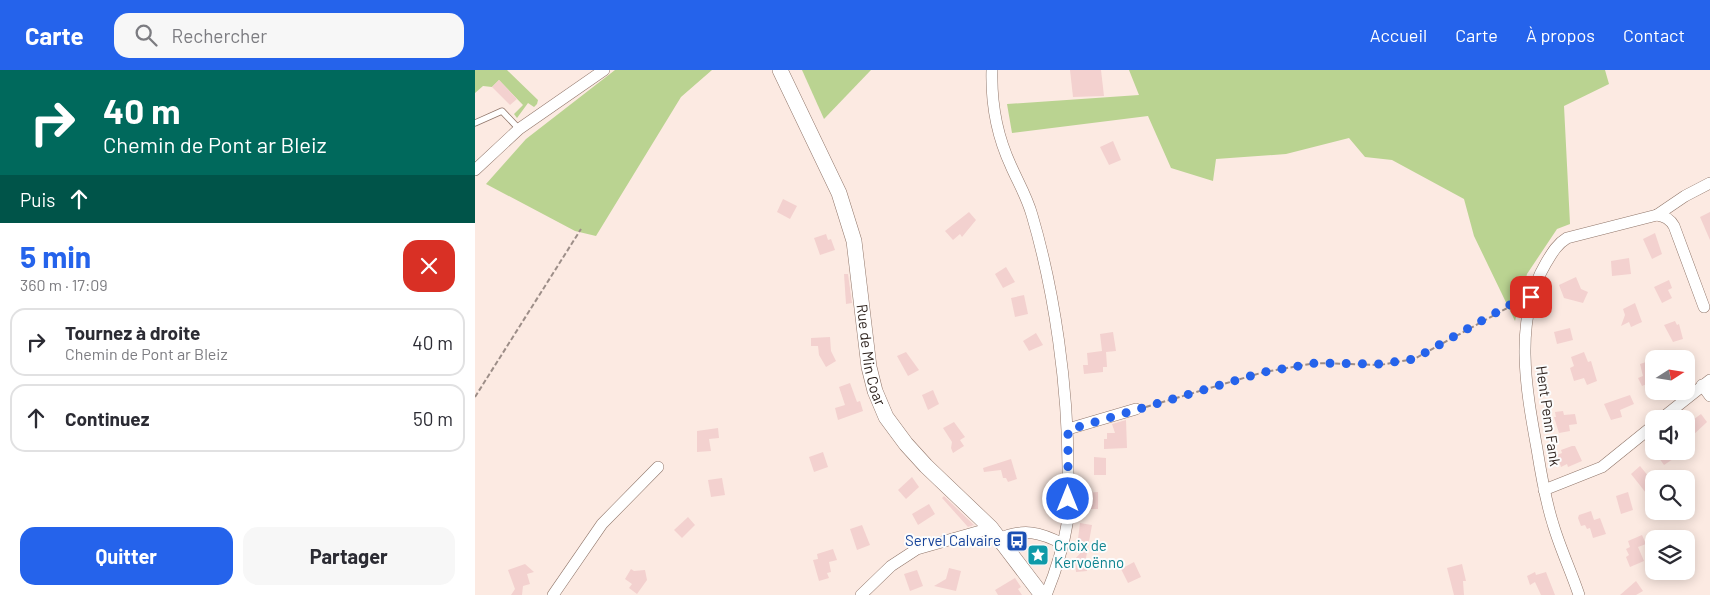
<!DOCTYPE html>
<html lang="fr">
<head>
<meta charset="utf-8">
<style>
  body { margin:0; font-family:Barlow,sans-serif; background:#f7f7f7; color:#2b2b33; height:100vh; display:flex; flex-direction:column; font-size:19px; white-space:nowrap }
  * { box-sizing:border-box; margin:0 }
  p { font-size:16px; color:#7c7c81 }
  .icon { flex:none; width:28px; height:28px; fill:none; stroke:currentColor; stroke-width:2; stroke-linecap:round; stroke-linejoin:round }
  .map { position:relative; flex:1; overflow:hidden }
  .drawer { display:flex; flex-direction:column; background:#fff; width:475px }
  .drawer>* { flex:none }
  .top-card { background:#00695c; color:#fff; overflow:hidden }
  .needle { width:32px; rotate:78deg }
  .controls { position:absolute; left:1170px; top:280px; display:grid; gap:10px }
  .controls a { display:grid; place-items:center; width:50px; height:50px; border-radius:10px; background:#fff; box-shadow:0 2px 12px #0003; font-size:25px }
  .pin { position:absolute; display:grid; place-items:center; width:42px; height:42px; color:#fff; margin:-21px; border-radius:10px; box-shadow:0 2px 8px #0006 }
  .me { position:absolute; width:55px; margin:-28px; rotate:0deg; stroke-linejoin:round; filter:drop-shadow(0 0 4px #0008) }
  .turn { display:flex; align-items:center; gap:18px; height:105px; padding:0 20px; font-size:22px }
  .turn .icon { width:65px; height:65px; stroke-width:2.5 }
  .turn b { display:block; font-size:35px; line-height:42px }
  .then { display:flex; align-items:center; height:48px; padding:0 20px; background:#0003; gap:10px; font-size:19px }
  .round { display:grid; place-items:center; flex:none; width:52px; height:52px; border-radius:15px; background:#f7f7f7 }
  .overview { display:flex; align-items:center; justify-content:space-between; height:85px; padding:0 20px }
  h1 { font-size:30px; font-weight:700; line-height:38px; color:#2563eb }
  .action { display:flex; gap:10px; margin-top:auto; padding:10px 20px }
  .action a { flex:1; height:58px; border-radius:15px; background:#2563eb; color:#fff; font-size:20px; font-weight:700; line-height:58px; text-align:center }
  .action a+a { background:#f7f7f7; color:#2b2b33 }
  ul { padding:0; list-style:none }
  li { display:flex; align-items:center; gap:15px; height:68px; margin:0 10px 8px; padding:0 10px; border:2px solid #e1e1e2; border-radius:15px }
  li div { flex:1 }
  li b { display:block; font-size:19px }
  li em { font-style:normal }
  header { display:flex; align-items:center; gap:30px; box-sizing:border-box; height:70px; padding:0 25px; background:#2563eb; color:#fff }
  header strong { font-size:24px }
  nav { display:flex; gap:28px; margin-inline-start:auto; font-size:18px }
  .search { width:350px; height:45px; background:#f7f7f7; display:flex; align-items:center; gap:12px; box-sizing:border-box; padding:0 18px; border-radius:15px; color:#7c7c81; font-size:19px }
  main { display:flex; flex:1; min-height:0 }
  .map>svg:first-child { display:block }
  .green { fill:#bad391 }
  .building { fill:#f3d1cf }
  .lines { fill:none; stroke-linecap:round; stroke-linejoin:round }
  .service-casing { stroke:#90766a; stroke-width:7 }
  .minor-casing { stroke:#90766a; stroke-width:12 }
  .tertiary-casing { stroke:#90766a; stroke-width:16 }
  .path { stroke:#9d8e88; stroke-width:2; stroke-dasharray:5 2.5; stroke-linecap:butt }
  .service { stroke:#fff; stroke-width:5.5 }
  .minor { stroke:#fff; stroke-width:11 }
  .tertiary { stroke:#fff; stroke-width:15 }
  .route { stroke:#2563eb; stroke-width:9; stroke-dasharray:0 16.2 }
  .labels { text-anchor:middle; stroke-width:4; stroke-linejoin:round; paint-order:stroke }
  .street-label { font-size:15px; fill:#2f241f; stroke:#fcfcfc }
  .transit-label { font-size:15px; fill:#164399; stroke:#fcfcfc; text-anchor:end }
  .culture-label { font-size:15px; fill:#0d838f; stroke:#fcfcfc; text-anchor:start }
</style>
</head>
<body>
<header>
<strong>Carte</strong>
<div class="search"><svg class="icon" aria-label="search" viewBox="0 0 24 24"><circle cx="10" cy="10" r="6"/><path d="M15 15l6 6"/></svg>Rechercher</div>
<nav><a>Accueil</a><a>Carte</a><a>À propos</a><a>Contact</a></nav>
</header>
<main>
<section class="drawer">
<div class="top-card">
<div class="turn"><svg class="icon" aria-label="right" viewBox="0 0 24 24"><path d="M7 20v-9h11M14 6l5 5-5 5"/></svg><div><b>40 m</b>Chemin de Pont ar Bleiz</div></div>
<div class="then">Puis<svg class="icon" aria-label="ahead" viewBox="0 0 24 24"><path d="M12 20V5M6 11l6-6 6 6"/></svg></div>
</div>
<div class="overview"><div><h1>5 min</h1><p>360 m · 17:09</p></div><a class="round" style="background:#d93025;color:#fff"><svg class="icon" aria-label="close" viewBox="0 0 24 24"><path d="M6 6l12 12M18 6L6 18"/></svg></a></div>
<ul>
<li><svg class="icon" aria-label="right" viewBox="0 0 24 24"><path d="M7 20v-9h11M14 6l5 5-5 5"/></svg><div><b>Tournez à droite</b><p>Chemin de Pont ar Bleiz</p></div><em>40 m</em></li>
<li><svg class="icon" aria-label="ahead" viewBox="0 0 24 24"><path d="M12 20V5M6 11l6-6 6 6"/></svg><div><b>Continuez</b></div><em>50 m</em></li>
</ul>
<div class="action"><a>Quitter</a><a>Partager</a></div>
</section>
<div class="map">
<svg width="1235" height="525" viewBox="0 0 1235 525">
  <rect width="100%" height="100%" fill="#fceae2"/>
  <g class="green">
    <path d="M0 0H32L63 30 62 34 59 37 53 33 42 48 39 44 48 35 24 10 17 17 8 16 0 23Z"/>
    <path d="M140 0H237L206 27 121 166 100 161 11 114 51 69Z"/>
    <path d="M327 0H396L349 49Z"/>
    <path d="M654 0H1130L1134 14 1089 36 1095 154 1082 159 1052 204 1040 251 999 166 989 129 917 90 890 87 874 68 811 84 741 89 738 111 696 98 673 46 537 63 532 34 664 25Z"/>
  </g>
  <g class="building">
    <path d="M595 0H626L629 26 598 27Z"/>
    <path d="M24 10 42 29 35 35 17 17Z"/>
    <path d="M638 71 646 90 634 95 625 77Z"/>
    <path d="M308 129 322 136 315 149 302 142Z"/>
    <path d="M494 142 501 150 487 167 485 164 478 170 470 161Z"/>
    <path d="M1235 142V170L1225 147Z"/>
    <path d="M1180 163 1187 184 1177 189 1168 169Z"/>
    <path d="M351 164 353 170 356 169 360 180 345 185 339 168Z"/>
    <path d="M1154 188 1156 204 1137 206 1136 191Z"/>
    <path d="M531 197 540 212 528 218 520 204Z"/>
    <path d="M369 204H373L377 233 371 234Z"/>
    <path d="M1101 207 1106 219 1113 222 1108 233 1089 228 1084 215Z"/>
    <path d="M1194 210 1197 218 1193 220 1197 228 1187 233 1179 217Z"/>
    <path d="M549 225 553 244 540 247 536 228Z"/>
    <path d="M1160 233 1167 252 1156 257 1154 252 1146 256 1150 245 1148 239Z"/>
    <path d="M1200 251 1202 255 1204 254 1208 269 1198 272 1189 255Z"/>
    <path d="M1095 258 1098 270 1082 274 1079 262Z"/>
    <path d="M638 262 641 281 631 282 632 297H628V302L609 304 608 295H613L612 283 627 281 625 264Z"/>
    <path d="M561 263 568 275 554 281 548 271Z"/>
    <path d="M355 267 356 281 361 291 351 297 344 285 343 276H336V268Z"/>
    <path d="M431 282 444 300 433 306 422 286Z"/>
    <path d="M1109 282 1113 292 1116 291 1122 311 1112 315 1109 308 1099 311 1095 298 1099 296 1096 287Z"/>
    <path d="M1174 291 1176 297 1179 296V311L1167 316 1163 308 1168 306 1165 294Z"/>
    <path d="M375 313 382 332 385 331 388 341 363 350 360 338 370 335 364 317Z"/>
    <path d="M458 320 464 334 453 340 447 325Z"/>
    <path d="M1155 325 1159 334 1145 340 1147 347 1136 350 1129 334Z"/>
    <path d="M1088 341 1089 345 1100 344 1102 354 1094 355 1095 361 1084 363 1079 347H1081L1080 342Z"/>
    <path d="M1226 344 1232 352 1217 366 1211 359V355Z"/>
    <path d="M651 350 652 378 629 379V369H632V363H640L637 354Z"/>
    <path d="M479 352 490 367 485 370 489 376 478 383 476 378 477 372 468 358Z"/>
    <path d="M243 358 244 368 234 369 236 381 222 382V361Z"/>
    <path d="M1097 376H1100L1107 391 1093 397 1092 394 1086 397 1082 385 1087 383 1086 380Z"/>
    <path d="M1179 381H1193L1198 389 1189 395Z"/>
    <path d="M348 382 353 397 339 402 334 387Z"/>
    <path d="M619 387 631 388V405H619Z"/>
    <path d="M536 389 542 409 533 412 531 408H528L526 400 509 402 508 398Z"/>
    <path d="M1165 396 1179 413 1171 423 1156 404Z"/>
    <path d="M437 407 444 417 431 429 423 420Z"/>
    <path d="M247 408 250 425 236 427 233 410Z"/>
    <path d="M577 409H586V439H576Z"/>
    <path d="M623 422V439H611L610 423Z"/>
    <path d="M1153 422 1158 440 1146 444 1141 426Z"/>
    <path d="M469 426 499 455 493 457 467 428Z"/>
    <path d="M454 434 460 444 443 455 437 444Z"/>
    <path d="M1116 441 1119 450 1125 448 1131 464 1118 468 1115 458 1112 459 1110 455 1106 456 1103 448 1104 445Z"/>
    <path d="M213 447 220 455 207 468 199 460Z"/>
    <path d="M605 453 617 455 611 488 612 501 601 502 600 489 610 478 602 477Z"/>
    <path d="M387 455 395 475 382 480 375 459Z"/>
    <path d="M1167 465 1171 474 1163 477 1169 491 1155 497 1151 487 1154 485 1151 479 1155 477 1153 471Z"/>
    <path d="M358 479 362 490 354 492 356 502 352 503 354 508 344 511 338 490 343 489 342 484Z"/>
    <path d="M659 492 666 507 653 513 646 499Z"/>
    <path d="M50 494 59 502 52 504 55 514 48 516 47 525H36L40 519 33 500Z"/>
    <path d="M987 494 991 511H988L989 525H979L972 498Z"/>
    <path d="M474 498 486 501 481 521 459 516 471 509Z"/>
    <path d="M156 499 159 501 170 500 172 510 162 524 154 518 157 514 150 509Z"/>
    <path d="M442 500 448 516 435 521 429 504Z"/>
    <path d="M1060 502 1061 505 1071 502 1080 525H1066L1060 512 1055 515 1052 506Z"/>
    <path d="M540 508 546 517 543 519 547 525H523L520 520Z"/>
    <path d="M1161 511 1168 521 1161 525H1145Z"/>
  </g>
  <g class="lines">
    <g class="service-casing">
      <path id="service" d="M0 53 27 41 44 59"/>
    </g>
    <g class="minor-casing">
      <g id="minor">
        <path d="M517 0C516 33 522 66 536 96 543 112 552 127 557 145 580 223 593 318 593 399 593 415 595 433 593 449 589 474 581 501 571 525"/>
        <path d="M0 100 44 59 129 0"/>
        <path d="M1182 145 1210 126 1235 113"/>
        <path d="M1227 315 1235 326"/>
        <path d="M1186 349 1235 310"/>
        <path d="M593 359 661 339"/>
        <path d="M1069 420 1127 397 1179 355"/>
        <path d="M524 469C548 458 565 462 588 474"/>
        <path d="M78 525 127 454 183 397"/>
        <path d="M386 525 416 496 442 479 516 458"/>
        <path d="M1104 525C1096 501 1085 478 1078 454 1070 429 1066 404 1062 379 1051 319 1038 249 1071 193 1077 183 1082 174 1092 168L1182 145C1190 146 1195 149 1199 156L1229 237"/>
      </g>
    </g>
    <g class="tertiary-casing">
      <g id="tertiary">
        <path id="s1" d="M305 0 364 123 379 171 394 297 400 321 411 347 431 374 451 396 516 458 567 525"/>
      </g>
    </g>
    <g class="path">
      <path d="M0 327 106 159"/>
      <path d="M671 337 789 302 841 293 905 295 939 289 1045 231"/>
    </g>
    <use href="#service" class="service"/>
    <use href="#minor" class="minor"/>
    <use href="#tertiary" class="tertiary"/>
  </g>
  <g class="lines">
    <path class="route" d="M593 429V360L789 302 841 293 905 294 939 289 1040 232 1056 227"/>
  </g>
  <defs>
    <g id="bus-square" transform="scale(1.125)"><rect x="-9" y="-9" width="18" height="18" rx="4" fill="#1a4fb4" stroke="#fcfcfc"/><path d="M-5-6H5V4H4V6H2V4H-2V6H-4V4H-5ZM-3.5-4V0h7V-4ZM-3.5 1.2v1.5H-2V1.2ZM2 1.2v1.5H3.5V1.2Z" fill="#fff"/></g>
    <g id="sight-square" transform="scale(1.125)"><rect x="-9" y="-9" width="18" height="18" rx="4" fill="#0f9aa8" stroke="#fcfcfc"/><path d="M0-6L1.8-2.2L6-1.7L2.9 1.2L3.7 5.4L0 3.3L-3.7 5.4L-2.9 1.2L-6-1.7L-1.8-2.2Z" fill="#fff"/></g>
  </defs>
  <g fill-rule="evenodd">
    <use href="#bus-square" x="542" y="471"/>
    <use href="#sight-square" x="563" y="485"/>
  </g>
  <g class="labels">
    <g class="street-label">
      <text dy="5" stroke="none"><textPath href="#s1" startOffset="302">Rue de Min Coar</textPath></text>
      <text transform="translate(1073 346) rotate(82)" y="5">Hent Penn Fank</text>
    </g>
    <g class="transit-label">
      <text x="526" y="476">Servel Calvaire</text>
    </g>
    <g class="culture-label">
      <text x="579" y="481">Croix de<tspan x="579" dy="17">Kervoënno</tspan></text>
    </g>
  </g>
</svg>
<div class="controls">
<a><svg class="needle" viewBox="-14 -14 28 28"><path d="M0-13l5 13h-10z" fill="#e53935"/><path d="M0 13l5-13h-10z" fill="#7c7c81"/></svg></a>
<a><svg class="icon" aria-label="sound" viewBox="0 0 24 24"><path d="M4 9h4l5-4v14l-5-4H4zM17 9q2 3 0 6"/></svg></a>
<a><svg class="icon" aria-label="search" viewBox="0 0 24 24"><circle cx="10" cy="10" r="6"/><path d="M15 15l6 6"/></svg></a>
<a><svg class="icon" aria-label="layers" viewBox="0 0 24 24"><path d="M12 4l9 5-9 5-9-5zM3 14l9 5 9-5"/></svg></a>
</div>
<div class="pin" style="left:1056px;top:227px;background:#d93025"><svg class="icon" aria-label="arrive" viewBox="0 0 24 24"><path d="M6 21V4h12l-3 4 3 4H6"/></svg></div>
<svg class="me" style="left:593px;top:429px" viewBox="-20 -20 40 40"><circle r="17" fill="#2563eb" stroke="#fff" stroke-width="3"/><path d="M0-11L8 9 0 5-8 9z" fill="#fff"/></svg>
</div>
</main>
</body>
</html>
